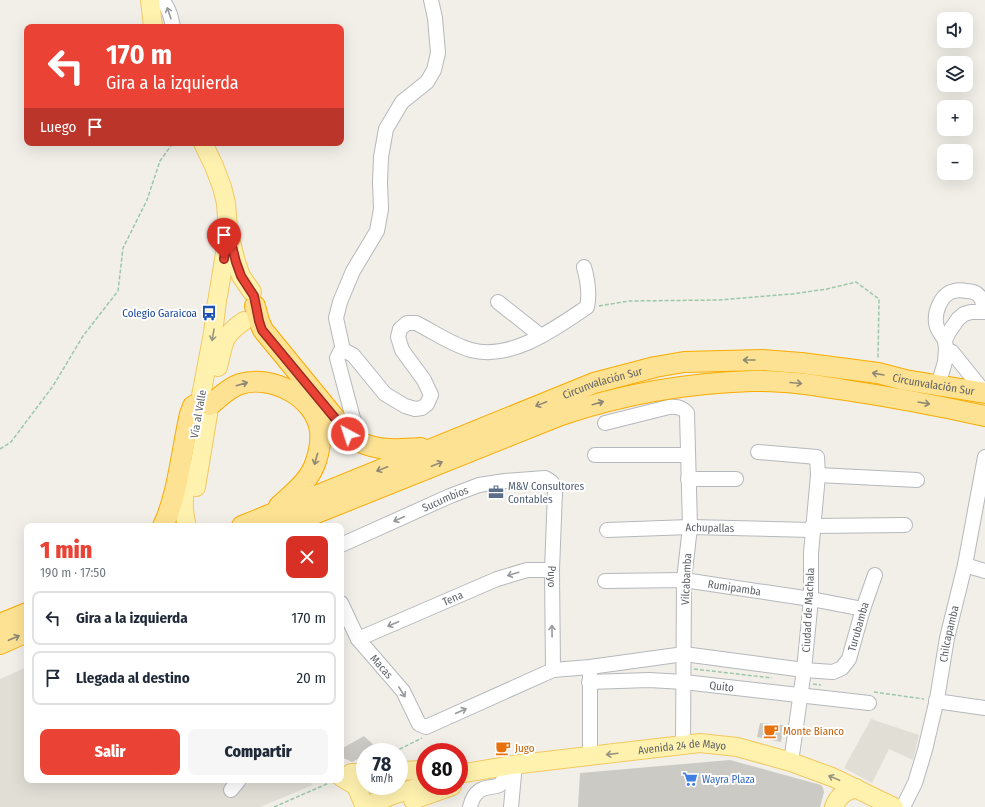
<!DOCTYPE html>
<html lang="es">
<head>
<meta charset="utf-8">
<style>
  body { margin:0; font-family:"Fira Sans Condensed",sans-serif; background:#f6f6f7; color:#1f2937; height:100vh; display:flex; flex-direction:column; font-size:15px; white-space:nowrap }
  * { box-sizing:border-box; margin:0 }
  p { font-size:13px; color:#747a83 }
  .icon { flex:none; width:22px; height:22px; fill:none; stroke:currentColor; stroke-width:2; stroke-linecap:round; stroke-linejoin:round }
  .map { position:relative; flex:1; overflow:hidden }
  .sheet { position:absolute; left:24px; top:523px; width:320px; height:260px; display:flex; flex-direction:column; background:#fff; border-radius:8px; box-shadow:0 4px 16px #0002 }
  .sheet>* { flex:none }
  .guide { position:absolute; left:24px; top:24px; width:320px; height:122px; border-radius:8px; box-shadow:0 4px 16px #0002; background:#ea4335; color:#fff; overflow:hidden }
  .tools { position:absolute; left:937px; top:12px; display:grid; gap:8px }
  .tools a { display:grid; place-items:center; width:36px; height:36px; border-radius:8px; background:#fff; box-shadow:0 4px 16px #0002; font-size:20px }
  .speed { position:absolute; left:356px; top:743px; display:flex; gap:8px; font-size:20px; font-weight:700; text-align:center }
  .speed>* { display:grid; place-content:center; width:52px; height:52px; border-radius:50%; background:#fff; box-shadow:0 4px 16px #0002; line-height:1 }
  .speed small { font-size:10px; font-weight:400 }
  .speed .limit { border:6px solid #d22; background:#fff; color:#111 }
  .pin { position:absolute; display:grid; place-items:center; width:34px; height:34px; color:#fff; margin:-41px -17px; border-radius:50% 50% 50% 0; rotate:-45deg; box-shadow:0 0 4px #0007 }
  .pin .icon { rotate:45deg }
  .me { position:absolute; width:44px; margin:-22px; rotate:320deg; stroke-linejoin:round; filter:drop-shadow(0 0 3px #0008) }
  .turn { display:flex; align-items:center; gap:14px; height:84px; padding:0 16px; font-size:18px }
  .turn .icon { width:52px; height:52px; stroke-width:2.5 }
  .turn b { display:block; font-size:28px; line-height:34px }
  .then { display:flex; align-items:center; height:38px; padding:0 16px; background:#0003; gap:8px; font-size:15px }
  .round { display:grid; place-items:center; flex:none; width:42px; height:42px; border-radius:8px; background:#f6f6f7 }
  .summary { display:flex; align-items:center; justify-content:space-between; height:68px; padding:0 16px }
  h1 { font-size:24px; font-weight:800; line-height:30px; color:#ea4335 }
  .action { display:flex; gap:8px; margin-top:auto; padding:8px 16px }
  .action a { flex:1; height:46px; border-radius:8px; background:#ea4335; color:#fff; font-size:16px; font-weight:800; line-height:46px; text-align:center }
  .action a+a { background:#f6f6f7; color:#1f2937 }
  ul { padding:0; list-style:none }
  li { display:flex; align-items:center; gap:12px; height:54px; margin:0 8px 6px; padding:0 8px; border:2px solid #e0e1e3; border-radius:8px }
  li div { flex:1 }
  li b { display:block; font-size:15px }
  li em { font-style:normal }
  .map>svg:first-child { display:block }
  .education { fill:#e1ded6 }
  .building { fill:#cccac5 }
  .lines { fill:none; stroke-linecap:round; stroke-linejoin:round }
  .minor-casing { stroke:#b5b8bc; stroke-width:16 }
  .major-casing { stroke:#f2c960; stroke-width:20 }
  .highway-casing { stroke:#f9ab00; stroke-width:22 }
  .path { stroke:#9cc7a9; stroke-width:1.5; stroke-dasharray:4 2; stroke-linecap:butt }
  .minor { stroke:#fff; stroke-width:14 }
  .major { stroke:#fff2af; stroke-width:18 }
  .highway { stroke:#fde293; stroke-width:20 }
  .oneway { stroke:#979a9d }
  .oneway2 { stroke:#979581 }
  .oneway3 { stroke:#8e8975 }
  .route-casing { stroke:#982c22; stroke-width:10 }
  .route { stroke:#ea4335; stroke-width:7 }
  .labels { text-anchor:middle; stroke-width:4; stroke-linejoin:round; paint-order:stroke }
  .transit-label { font-size:11px; fill:#164399; stroke:#fff; text-anchor:end }
  .street-label { font-size:11px; fill:#5f6368; stroke:#fff }
  .service-label { font-size:11px; fill:#4e5e75; stroke:#fff; text-anchor:start }
  .food-label { font-size:11px; fill:#c56008; stroke:#fff; text-anchor:start }
  .shop-label { font-size:11px; fill:#366cbe; stroke:#fff; text-anchor:start }
</style>
</head>
<body>
<div class="map">
<svg width="985" height="807" viewBox="0 0 985 807">
  <rect width="100%" height="100%" fill="#f1efe8"/>
  <g class="education">
    <path d="M27 667V780H306L313 785 260 807H0V679Z"/>
    <path d="M871 719 919 735 913 760 889 749 872 783 844 768Z"/>
  </g>
  <g class="building">
    <path d="M760 723 784 725 781 742 757 737Z"/>
    <path d="M364 736 378 749 371 752H365V755L352 762 341 757V749Z"/>
    <path d="M730 760 821 785 823 788 824 792 820 807H578L580 773Z"/>
  </g>
  <g class="lines">
    <g class="minor-casing">
      <g id="minor">
        <path d="M162 0C169 8 171 17 173 27"/>
        <path d="M498 302 541 336"/>
        <path d="M945 340C942 336 939 332 937 327 933 315 940 294 954 291 958 290 962 290 966 291 972 291 977 292 980 297 983 300 983 307 984 312"/>
        <path d="M946 349 952 352 985 393"/>
        <path d="M343 350 336 318 340 302 353 271 377 231 381 209 380 182 381 157 386 129 402 102 427 82 434 70 438 53 435 18 431 0"/>
        <path d="M938 385 945 362 946 349 945 340 949 332 958 319 964 314 971 312H985"/>
        <path d="M605 423 669 407C676 406 682 407 687 413L690 527 684 580 683 745"/>
        <path d="M356 440 354 422 337 358 340 352 343 350 353 355 385 394 405 406 415 409 422 408 427 404 431 395 424 380 402 350 398 337 400 329 407 323H416C434 332 452 345 471 350 511 361 556 328 587 307 590 293 588 281 584 267"/>
        <path d="M758 452 817 457 818 475 811 553V599L804 670 791 762"/>
        <path d="M595 455H688"/>
        <path d="M818 475 917 480"/>
        <path d="M688 479H736"/>
        <path d="M812 526 905 525"/>
        <path id="s1" d="M607 530 690 527 812 530"/>
        <path id="s2" d="M341 545 450 496 479 485 505 481 545 478C553 482 554 484 555 492L552 570 553 670"/>
        <path d="M965 565 985 571"/>
        <path id="s3" d="M605 581 684 580 811 599 863 609"/>
        <path id="s4" d="M341 603 358 639 403 691 419 724 426 727 553 670 590 667 684 654 804 670 833 672 842 668 849 659 863 609 875 575"/>
        <path id="s5" d="M358 639 497 579 527 570H552"/>
        <path d="M590 673V756"/>
        <path id="s6" d="M589 682 649 680 684 682 869 703"/>
        <path d="M936 701 985 708"/>
        <path d="M231 790 239 780"/>
        <path d="M470 807C477 777 499 794 503 780 505 777 503 772 503 768"/>
        <path d="M511 807 515 764"/>
        <path id="s7" d="M903 807 915 783 925 750 937 699 947 638 965 565 985 457"/>
      </g>
    </g>
    <g class="major-casing">
      <g id="major">
        <path d="M150 0 153 27"/>
        <path d="M203 143 214 166 222 187 226 203 228 230 236 262 241 276 252 292"/>
        <path d="M218 296 227 241"/>
        <path d="M218 367C224 343 222 336 244 321"/>
        <path d="M197 417 213 333 217 301"/>
        <path d="M196 487 210 402"/>
        <path d="M187 526C181 507 185 487 188 468"/>
        <path d="M399 771 425 770"/>
        <path d="M351 773H365"/>
        <path id="s8" d="M459 774 512 765 700 743 737 747 791 762 832 777 894 807"/>
        <path d="M341 777 356 786 365 807"/>
        <path d="M413 800 452 786"/>
        <path d="M364 807 390 796 425 785"/>
        <path d="M834 807C838 796 845 791 856 788"/>
      </g>
    </g>
    <g class="highway-casing">
      <g id="highway">
        <path d="M255 306 259 321 263 330 348 434C369 452 395 450 421 448"/>
        <path d="M210 405C219 398 228 388 240 384 271 374 316 397 320 431 321 441 319 452 316 461 310 481 293 493 279 506"/>
        <path d="M163 526C178 495 182 448 190 414L193 406 199 403"/>
        <path id="s9" d="M242 526 594 383 655 367 684 362 762 360 801 363 878 373 905 380 985 393"/>
        <path d="M284 526 561 415C623 394 686 383 752 381 783 380 814 385 845 390 892 397 939 406 985 416"/>
        <path d="M0 624 27 613"/>
        <path d="M0 644 27 632"/>
      </g>
    </g>
    <g class="path">
      <path d="M599 306 629 301 718 300 792 294 827 289 856 282 879 299 878 359"/>
      <path d="M0 449 11 442 53 386 83 336 118 291 123 248 147 200 160 161 173 143"/>
      <path d="M694 669 772 678"/>
      <path d="M813 684 821 685"/>
      <path d="M874 692 924 699"/>
      <path d="M394 752 422 738"/>
      <path d="M274 807 329 783"/>
    </g>
    <use href="#minor" class="minor"/>
    <use href="#major" class="major"/>
    <use href="#highway" class="highway"/>
  </g>
  <defs><path id="oneway-shaft" d="M-6 0H5M1.5-3L5.5 0L1.5 3" fill="none" stroke-width="1.6" stroke-linecap="round" stroke-linejoin="round"/></defs>
  <g class="oneway">
    <use href="#oneway-shaft" transform="translate(169 13) rotate(-109)"/>
    <use href="#oneway-shaft" transform="translate(399 519) rotate(156)"/>
    <use href="#oneway-shaft" transform="translate(513 574) rotate(163)"/>
    <use href="#oneway-shaft" transform="translate(393 624) rotate(157)"/>
    <use href="#oneway-shaft" transform="translate(552 631) rotate(-91)"/>
    <use href="#oneway-shaft" transform="translate(402 692) rotate(58)"/>
    <use href="#oneway-shaft" transform="translate(461 711) rotate(-24)"/>
  </g>
  <g class="oneway2">
    <use href="#oneway-shaft" transform="translate(213 335) rotate(100)"/>
    <use href="#oneway-shaft" transform="translate(612 754) rotate(173)"/>
    <use href="#oneway-shaft" transform="translate(834 778) rotate(-157)"/>
  </g>
  <g class="oneway3">
    <use href="#oneway-shaft" transform="translate(749 360) rotate(180)"/>
    <use href="#oneway-shaft" transform="translate(878 374) rotate(-170)"/>
    <use href="#oneway-shaft" transform="translate(796 383) rotate(5)"/>
    <use href="#oneway-shaft" transform="translate(242 384) rotate(-16)"/>
    <use href="#oneway-shaft" transform="translate(598 403) rotate(-16)"/>
    <use href="#oneway-shaft" transform="translate(924 403) rotate(10)"/>
    <use href="#oneway-shaft" transform="translate(541 404) rotate(158)"/>
    <use href="#oneway-shaft" transform="translate(316 459) rotate(106)"/>
    <use href="#oneway-shaft" transform="translate(437 464) rotate(-22)"/>
    <use href="#oneway-shaft" transform="translate(382 469) rotate(158)"/>
    <use href="#oneway-shaft" transform="translate(14 638) rotate(-23)"/>
  </g>
  <g class="lines">
    <g class="route-casing">
      <path id="route" d="M224 259 228 230 236 262 241 276 254 296 259 321 262 330 348 434"/>
    </g>
    <use href="#route" class="route"/>
  </g>
  <defs>
    <g id="bus-bare" transform="scale(1.2)"><path d="M-5-6H5V4H4V6H2V4H-2V6H-4V4H-5ZM-3.5-4V0h7V-4ZM-3.5 1.2v1.5H-2V1.2ZM2 1.2v1.5H3.5V1.2Z" fill="#1a4fb4" stroke="#fff" stroke-width="2.5" paint-order="stroke"/></g>
    <g id="office-bare" transform="scale(1.2)"><path d="M-6-3h4V-5.5h4V-3h4V5H-6ZM-1-4.5V-3h2v-1.5ZM-6 0V1H6V0Z" fill="#5c6f8a" stroke="#fff" stroke-width="2.5" paint-order="stroke"/></g>
    <g id="cafe-bare" transform="scale(1.2)"><path d="M-5.5-4.5H6V0H3Q3 3.5 0 3.5H-2.5Q-5.5 3.5-5.5 0ZM3-3.2v2h1.7v-2ZM-6 4.5H4V6H-6Z" fill="#e8710a" stroke="#fff" stroke-width="2.5" paint-order="stroke"/></g>
    <g id="supermarket-bare" transform="scale(1.2)"><path d="M-6-5.5h2.5l.6 2H6L4.5 2H-2.5L-4.4-4H-6ZM-1.5 3.2a1.3 1.3 0 1 0 .1 0ZM3 3.2a1.3 1.3 0 1 0 .1 0Z" fill="#3f7fe0" stroke="#fff" stroke-width="2.5" paint-order="stroke"/></g>
  </defs>
  <g fill-rule="evenodd">
    <use href="#bus-bare" x="209" y="313"/>
    <use href="#office-bare" x="496" y="492"/>
    <use href="#cafe-bare" x="771" y="731"/>
    <use href="#cafe-bare" x="503" y="748"/>
    <use href="#supermarket-bare" x="690" y="779"/>
  </g>
  <g class="labels">
    <g class="transit-label">
      <text x="197" y="317">Colegio Garaicoa</text>
    </g>
    <g class="street-label">
      <text dy="4" stroke="none"><textPath href="#s9" startOffset="388">Circunvalación Sur</textPath></text>
      <text dy="4" stroke="none"><textPath href="#s9" startOffset="724">Circunvalación Sur</textPath></text>
      <text transform="translate(198 414) rotate(-80)" y="4">Vía al Valle</text>
      <text dy="4" stroke="none"><textPath href="#s2" startOffset="114">Sucumbios</textPath></text>
      <text dy="4" stroke="none"><textPath href="#s1" startOffset="103">Achupallas</textPath></text>
      <text dy="4" stroke="none"><textPath href="#s2" startOffset="320">Puyo</textPath></text>
      <text transform="translate(686 579) rotate(-87)" y="4">Vilcabamba</text>
      <text dy="4" stroke="none"><textPath href="#s3" startOffset="130">Rumipamba</textPath></text>
      <text dy="4" stroke="none"><textPath href="#s5" startOffset="103">Tena</textPath></text>
      <text transform="translate(808 610) rotate(-87)" y="4">Ciudad de Machala</text>
      <text dy="4" stroke="none"><textPath href="#s4" startOffset="629">Turubamba</textPath></text>
      <text dy="4" stroke="none"><textPath href="#s7" startOffset="180">Chilcapamba</textPath></text>
      <text dy="4" stroke="none"><textPath href="#s4" startOffset="76">Macas</textPath></text>
      <text dy="4" stroke="none"><textPath href="#s6" startOffset="133">Quito</textPath></text>
      <text dy="4" stroke="none"><textPath href="#s8" startOffset="225">Avenida 24 de Mayo</textPath></text>
    </g>
    <g class="service-label">
      <text x="508" y="490">M&amp;V Consultores<tspan x="508" dy="13">Contables</tspan></text>
    </g>
    <g class="food-label">
      <text x="783" y="735">Monte Bianco</text>
      <text x="515" y="752">Jugo</text>
    </g>
    <g class="shop-label">
      <text x="702" y="783">Wayra Plaza</text>
    </g>
  </g>
</svg>
<div class="tools">
<a><svg class="icon" aria-label="sound" viewBox="0 0 24 24"><path d="M4 9h4l5-4v14l-5-4H4zM17 9q2 3 0 6"/></svg></a>
<a><svg class="icon" aria-label="layers" viewBox="0 0 24 24"><path d="M12 4l9 5-9 5-9-5zM3 14l9 5 9-5"/></svg></a>
<a>+</a>
<a>−</a>
</div>
<div class="speed"><div>78<small>km/h</small></div><div class="limit">80</div></div>
<div class="pin" style="left:224px;top:259px;background:#d93025"><svg class="icon" aria-label="arrive" viewBox="0 0 24 24"><path d="M6 21V4h12l-3 4 3 4H6"/></svg></div>
<svg class="me" style="left:348px;top:434px" viewBox="-20 -20 40 40"><circle r="17" fill="#ea4335" stroke="#fff" stroke-width="3"/><path d="M0-11L8 9 0 5-8 9z" fill="#fff"/></svg>
<div class="guide">
<div class="turn"><svg class="icon" aria-label="left" viewBox="0 0 24 24"><path d="M17 20v-9H6M10 6l-5 5 5 5"/></svg><div><b>170 m</b>Gira a la izquierda</div></div>
<div class="then">Luego<svg class="icon" aria-label="arrive" viewBox="0 0 24 24"><path d="M6 21V4h12l-3 4 3 4H6"/></svg></div>
</div>
<section class="sheet">
<div class="summary"><div><h1>1 min</h1><p>190 m · 17:50</p></div><a class="round" style="background:#d93025;color:#fff"><svg class="icon" aria-label="close" viewBox="0 0 24 24"><path d="M6 6l12 12M18 6L6 18"/></svg></a></div>
<ul>
<li><svg class="icon" aria-label="left" viewBox="0 0 24 24"><path d="M17 20v-9H6M10 6l-5 5 5 5"/></svg><div><b>Gira a la izquierda</b></div><em>170 m</em></li>
<li><svg class="icon" aria-label="arrive" viewBox="0 0 24 24"><path d="M6 21V4h12l-3 4 3 4H6"/></svg><div><b>Llegada al destino</b></div><em>20 m</em></li>
</ul>
<div class="action"><a>Salir</a><a>Compartir</a></div>
</section>
</div>
</body>
</html>
